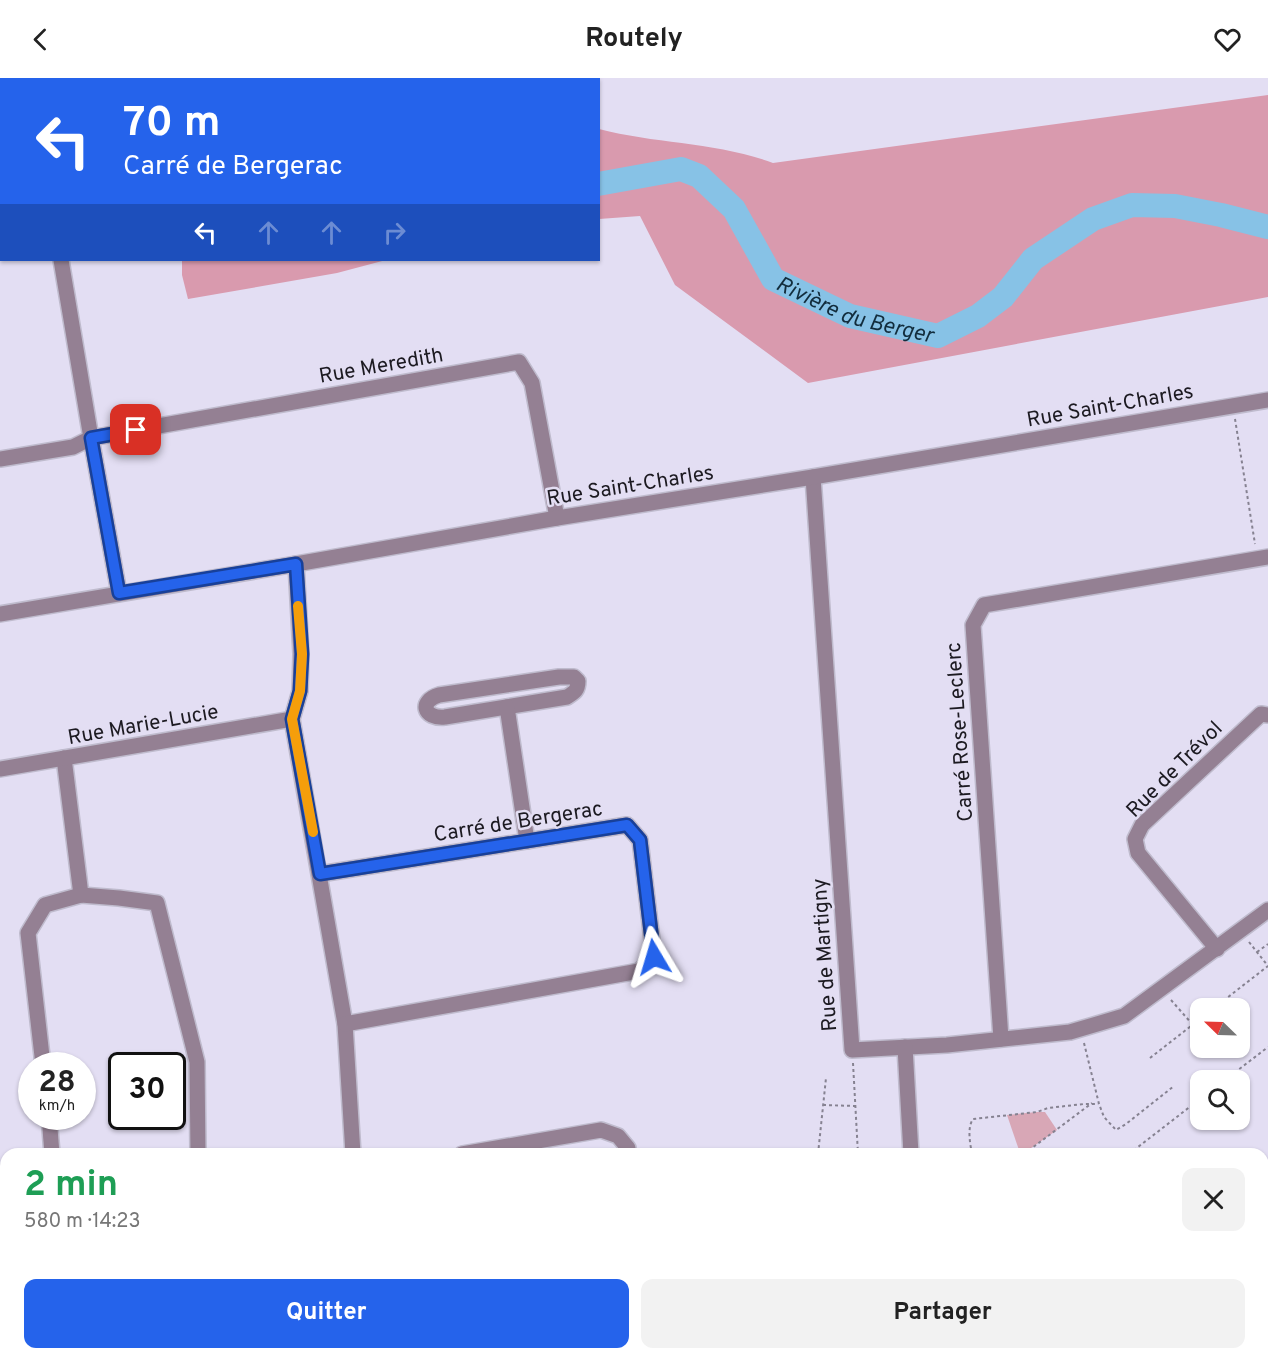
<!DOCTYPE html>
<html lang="fr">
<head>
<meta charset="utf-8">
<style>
  body { margin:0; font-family:Overpass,sans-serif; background:#f2f2f2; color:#222; height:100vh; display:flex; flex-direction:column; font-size:22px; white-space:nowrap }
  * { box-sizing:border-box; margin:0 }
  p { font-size:20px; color:#767676 }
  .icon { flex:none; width:33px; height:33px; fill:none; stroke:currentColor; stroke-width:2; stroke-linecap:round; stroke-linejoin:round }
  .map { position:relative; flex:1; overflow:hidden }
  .side { position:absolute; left:0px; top:1070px; width:1269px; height:212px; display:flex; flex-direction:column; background:#fff; border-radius:18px 18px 0 0; box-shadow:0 2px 4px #0004 }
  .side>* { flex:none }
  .top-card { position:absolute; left:0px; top:0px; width:600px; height:183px; box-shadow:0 2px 4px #0004; background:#2563eb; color:#fff; overflow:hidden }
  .needle { width:39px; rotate:293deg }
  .controls { position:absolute; left:1190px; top:920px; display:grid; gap:12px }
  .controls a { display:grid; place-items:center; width:60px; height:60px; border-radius:12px; background:#fff; box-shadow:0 2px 4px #0004; font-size:30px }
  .speed { position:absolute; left:18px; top:974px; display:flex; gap:12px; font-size:30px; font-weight:700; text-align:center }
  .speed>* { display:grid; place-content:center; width:78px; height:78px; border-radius:50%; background:#fff; box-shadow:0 2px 4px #0004; line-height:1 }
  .speed small { font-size:15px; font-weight:400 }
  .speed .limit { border:3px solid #111; border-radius:9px; background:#fff; color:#111 }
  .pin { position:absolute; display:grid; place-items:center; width:51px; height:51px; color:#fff; margin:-26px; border-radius:12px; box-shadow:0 3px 9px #0006 }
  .me { position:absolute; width:66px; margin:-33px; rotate:353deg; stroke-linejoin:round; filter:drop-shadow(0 0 4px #0008) }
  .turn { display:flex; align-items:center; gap:21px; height:126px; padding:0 24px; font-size:27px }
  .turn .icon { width:78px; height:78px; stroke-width:2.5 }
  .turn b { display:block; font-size:42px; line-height:51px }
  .lanes { display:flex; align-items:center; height:57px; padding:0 24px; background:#0003; justify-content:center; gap:30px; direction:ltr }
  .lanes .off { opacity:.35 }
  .round { display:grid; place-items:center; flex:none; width:63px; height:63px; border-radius:12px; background:#f2f2f2 }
  .headline { display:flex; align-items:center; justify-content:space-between; height:102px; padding:0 24px }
  h1 { font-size:36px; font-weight:700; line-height:45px; color:#1e9e55 }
  .cta { display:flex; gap:12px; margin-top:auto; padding:12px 24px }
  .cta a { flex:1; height:69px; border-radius:12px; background:#2563eb; color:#fff; font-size:24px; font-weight:700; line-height:69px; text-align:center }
  .cta a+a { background:#f2f2f2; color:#222 }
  header { display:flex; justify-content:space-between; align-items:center; height:78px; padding:0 24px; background:#fff; font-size:27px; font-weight:700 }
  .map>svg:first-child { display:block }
  .green { fill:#d8a7b6 }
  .forest { fill:#d99aae }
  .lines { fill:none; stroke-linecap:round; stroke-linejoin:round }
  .river { stroke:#87c2e6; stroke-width:24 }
  .minor-casing { stroke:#bfbbcd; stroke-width:18 }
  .path { stroke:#868291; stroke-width:2; stroke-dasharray:3 3; stroke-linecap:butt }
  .minor { stroke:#948093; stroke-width:15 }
  .route-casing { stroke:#184099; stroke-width:15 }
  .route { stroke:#2563eb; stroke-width:10 }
  .slow { stroke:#f59e0b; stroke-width:10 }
  .labels { text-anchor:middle; stroke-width:5; stroke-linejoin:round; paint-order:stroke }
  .street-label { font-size:21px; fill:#1c1a21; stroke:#e3def3 }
  .water-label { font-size:22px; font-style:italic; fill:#122d3d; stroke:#e3def3 }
</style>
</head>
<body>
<header><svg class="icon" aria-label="back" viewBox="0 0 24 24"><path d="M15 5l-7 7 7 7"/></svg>Routely<svg class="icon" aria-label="heart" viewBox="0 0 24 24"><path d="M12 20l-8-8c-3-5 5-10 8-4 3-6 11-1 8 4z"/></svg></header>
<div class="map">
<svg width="1268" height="1280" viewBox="0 0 1268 1280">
  <rect width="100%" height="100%" fill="#e3def3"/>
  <path class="green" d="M1037 1034H1045L1057 1052 1024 1075H1020L1007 1037Z"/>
  <g class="forest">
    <path d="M1268 17V219L808 305 675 207 640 138 599 141V51C656 66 717 64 773 85Z"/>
    <path d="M182 182H386L337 195 188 221 182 197Z"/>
  </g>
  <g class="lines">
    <g class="river">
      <path d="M313 2V0"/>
      <path id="s1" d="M598 106 681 91 699 98 734 131 773 201 850 238 938 258 978 238 1003 219 1033 181 1093 141 1132 127 1175 128 1221 137 1268 149"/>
    </g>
    <g class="minor-casing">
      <g id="minor">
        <path d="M39 0V2"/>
        <path d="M0 126H2"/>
        <path d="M61 182 91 360 119 515"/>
        <path d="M0 381 73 369 91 360 519 284 532 305 557 440"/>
        <path d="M813 399 852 972 947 967 1070 954 1124 938 1268 832"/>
        <path d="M296 486 301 576 300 613 292 641 345 946 353 1076"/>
        <path d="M0 536 296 486 557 440 813 399 1268 322"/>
        <path d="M559 599H574L578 603C578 612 575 614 567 619L445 639C423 641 419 623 439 617Z"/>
        <path d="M507 629 527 763"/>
        <path d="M64 680 81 817"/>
        <path d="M0 691 292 641"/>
        <path d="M320 796 627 747 640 762 654 879 639 893 345 946"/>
        <path d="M1217 871 1138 775 1135 761 1142 747 1261 636 1268 637"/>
        <path d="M1001 961 973 547 984 527 1268 479"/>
        <path d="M905 969 911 1076"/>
        <path d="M43 987 28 855 45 827 81 817 119 820 157 825 197 984 198 1076"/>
        <path d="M49 1038 52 1076"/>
        <path d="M462 1076 601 1052 618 1058 628 1070 627 1076"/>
        <path d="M0 1175 6 1177"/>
        <path d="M1263 1196 1268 1195"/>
        <path d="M190 1275 198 1280"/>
        <path d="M1173 1275 1174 1280"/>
        <path d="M303 1280 306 1275"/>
        <path d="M1027 1280 1033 1275"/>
      </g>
    </g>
    <g class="path">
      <path d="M1235 341 1255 466"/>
      <path d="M1249 864 1268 888"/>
      <path d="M1257 874 1268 866"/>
      <path d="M1171 922 1193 947"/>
      <path d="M1214 930 1268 888"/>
      <path d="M1084 965 1099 1026 1104 1039 1116 1052 1126 1046 1174 1008"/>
      <path d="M1150 980 1200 941"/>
      <path d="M853 985 858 1076"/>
      <path d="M1225 1002 1268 969"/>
      <path d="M823 1027 855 1028"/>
      <path d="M818 1076 826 1000"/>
      <path d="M873 1076 897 1074"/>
      <path d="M972 1076C970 1065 967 1050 973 1041L1037 1034 1048 1030 1084 1026H1098"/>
      <path d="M1024 1076 1092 1025"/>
      <path d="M1129 1076 1200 1021"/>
      <path d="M812 1275 817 1280"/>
      <path d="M757 1280 763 1275"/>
      <path d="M877 1280 883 1275"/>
    </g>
    <use href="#minor" class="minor"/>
  </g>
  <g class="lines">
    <g class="route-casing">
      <path id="route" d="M136 352 91 360 119 515 296 486 302 576 300 613 292 641 320 796 627 747 640 762 654 879"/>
    </g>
    <use href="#route" class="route"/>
    <path class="slow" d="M298 528 302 576 300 613 292 641 313 754"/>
  </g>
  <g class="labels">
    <g class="street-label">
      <text transform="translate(381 287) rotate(-10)" y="7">Rue Meredith</text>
      <text transform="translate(1110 327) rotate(-10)" y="7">Rue Saint-Charles</text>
      <text transform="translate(630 407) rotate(-9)" y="7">Rue Saint-Charles</text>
      <text transform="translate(143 646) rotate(-10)" y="7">Rue Marie-Lucie</text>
      <text transform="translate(959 654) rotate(-94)" y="7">Carré Rose-Leclerc</text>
      <text transform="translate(1174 691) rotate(-45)" y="7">Rue de Trévol</text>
      <text transform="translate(518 743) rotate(-9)" y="7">Carré de Bergerac</text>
      <text transform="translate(824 877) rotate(-94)" y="7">Rue de Martigny</text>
    </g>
    <g class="water-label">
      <text dy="8" stroke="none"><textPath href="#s1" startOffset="320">Rivière du Berger</textPath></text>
    </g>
  </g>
</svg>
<div class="controls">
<a><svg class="needle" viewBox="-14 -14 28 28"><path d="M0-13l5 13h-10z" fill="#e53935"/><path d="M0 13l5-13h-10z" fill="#767676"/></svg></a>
<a><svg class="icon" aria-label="search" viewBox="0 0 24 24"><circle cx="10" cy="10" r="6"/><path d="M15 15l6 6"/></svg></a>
</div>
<div class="speed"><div>28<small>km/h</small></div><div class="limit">30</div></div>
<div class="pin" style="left:136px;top:352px;background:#d93025"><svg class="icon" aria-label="arrive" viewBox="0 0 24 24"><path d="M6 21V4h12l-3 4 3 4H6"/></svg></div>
<svg class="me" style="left:654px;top:879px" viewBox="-20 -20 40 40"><path d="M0-17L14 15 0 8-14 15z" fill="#2563eb" stroke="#fff" stroke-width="4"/></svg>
<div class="top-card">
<div class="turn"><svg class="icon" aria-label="left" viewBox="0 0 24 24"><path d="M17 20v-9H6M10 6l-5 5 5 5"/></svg><div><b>70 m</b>Carré de Bergerac</div></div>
<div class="lanes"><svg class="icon" aria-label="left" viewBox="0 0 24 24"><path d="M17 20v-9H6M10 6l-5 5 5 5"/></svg><svg class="icon off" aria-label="ahead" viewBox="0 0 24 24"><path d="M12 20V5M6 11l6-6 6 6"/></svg><svg class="icon off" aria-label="ahead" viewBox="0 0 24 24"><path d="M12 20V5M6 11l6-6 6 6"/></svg><svg class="icon off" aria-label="right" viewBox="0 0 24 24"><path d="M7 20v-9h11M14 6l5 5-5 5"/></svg></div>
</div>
<section class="side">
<div class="headline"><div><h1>2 min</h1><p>580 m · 14:23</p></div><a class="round"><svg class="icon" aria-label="close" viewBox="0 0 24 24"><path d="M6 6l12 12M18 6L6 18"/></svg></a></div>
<div class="cta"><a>Quitter</a><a>Partager</a></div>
</section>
</div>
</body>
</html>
